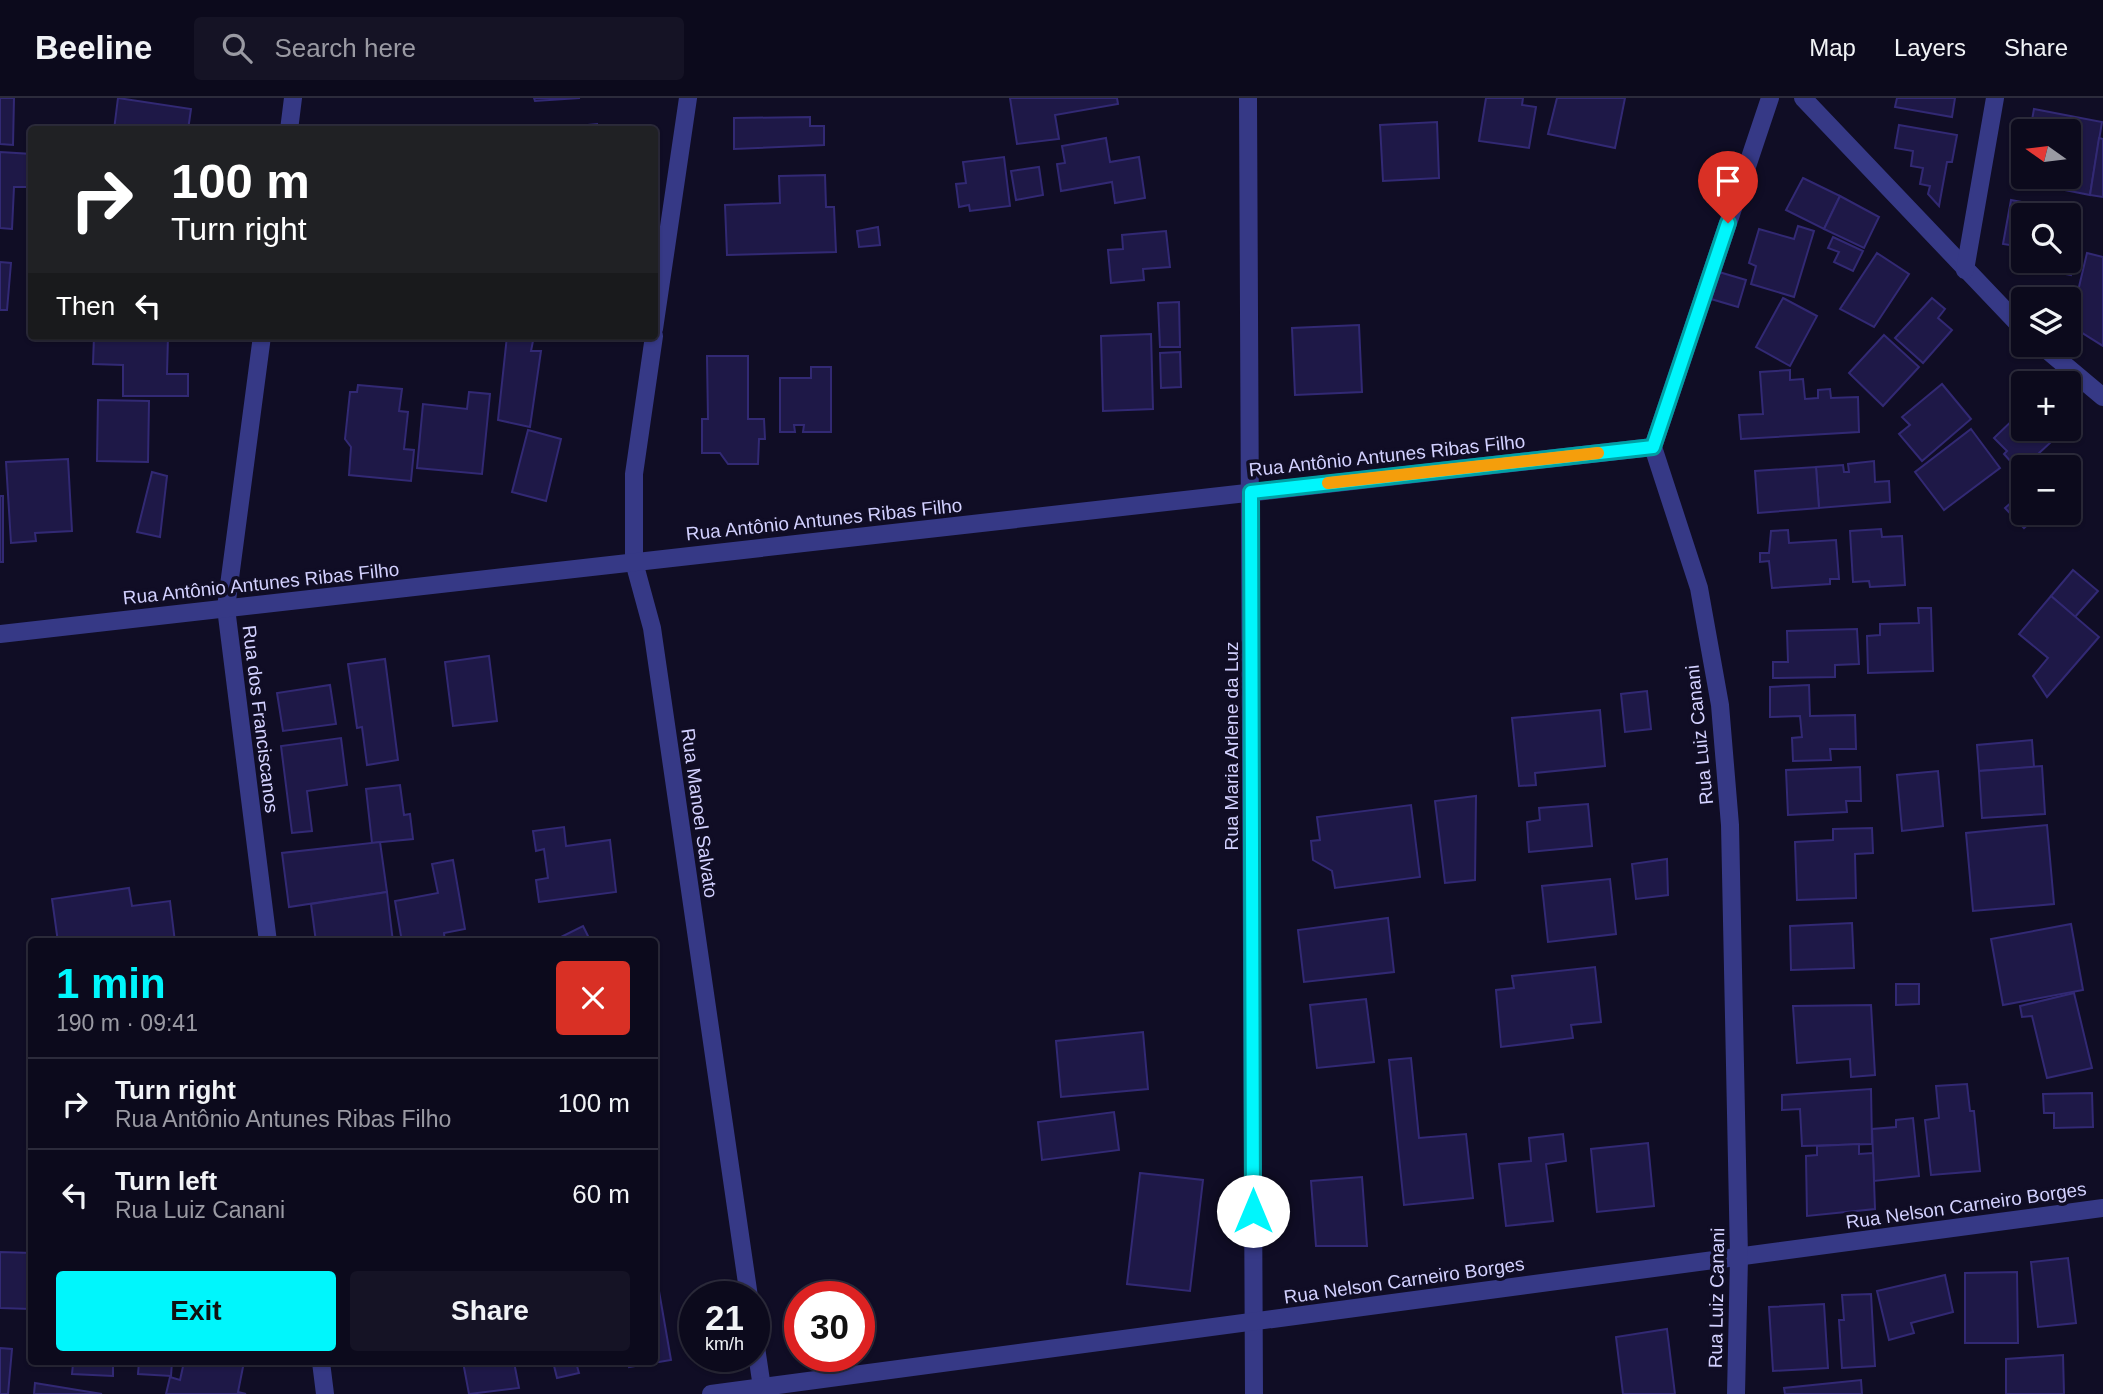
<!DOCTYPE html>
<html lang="en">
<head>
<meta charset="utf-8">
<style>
  body { margin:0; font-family:Arial,sans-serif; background:#151325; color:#f1f3f6; height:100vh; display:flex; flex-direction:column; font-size:26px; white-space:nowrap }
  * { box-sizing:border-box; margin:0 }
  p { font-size:23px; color:#9a9aa3 }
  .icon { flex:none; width:38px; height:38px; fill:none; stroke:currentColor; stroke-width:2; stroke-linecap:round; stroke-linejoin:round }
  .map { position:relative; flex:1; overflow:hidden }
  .sheet { position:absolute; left:28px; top:840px; width:630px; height:427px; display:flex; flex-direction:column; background:#0c0a1c; border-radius:7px; box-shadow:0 2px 5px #0004,0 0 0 2px #2c2b3b }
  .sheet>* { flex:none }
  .top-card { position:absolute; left:28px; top:28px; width:630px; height:214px; border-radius:7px; box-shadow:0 2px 5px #0004,0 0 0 2px #2c2b3b; background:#202124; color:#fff; overflow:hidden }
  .needle { width:46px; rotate:284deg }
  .fabs { position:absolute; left:2011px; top:21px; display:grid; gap:14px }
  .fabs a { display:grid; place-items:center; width:70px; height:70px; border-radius:7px; background:#0c0a1c; box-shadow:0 2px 5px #0004,0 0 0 2px #2c2b3b; font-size:35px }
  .speed { position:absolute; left:679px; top:1183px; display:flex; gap:14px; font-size:35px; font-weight:700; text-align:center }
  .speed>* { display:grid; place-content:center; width:91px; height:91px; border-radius:50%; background:#0c0a1c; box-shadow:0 2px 5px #0004,0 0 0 2px #2c2b3b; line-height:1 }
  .speed small { font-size:18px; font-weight:400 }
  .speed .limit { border:10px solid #d22; background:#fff; color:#111 }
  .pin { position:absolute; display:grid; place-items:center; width:60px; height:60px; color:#fff; margin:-72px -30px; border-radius:50% 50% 50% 0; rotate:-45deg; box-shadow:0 0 7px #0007 }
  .pin .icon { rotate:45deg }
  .me { position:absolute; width:77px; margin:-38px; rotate:0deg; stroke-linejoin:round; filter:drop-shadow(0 0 5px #0008) }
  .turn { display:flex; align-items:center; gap:24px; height:147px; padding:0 28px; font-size:32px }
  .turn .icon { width:91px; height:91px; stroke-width:2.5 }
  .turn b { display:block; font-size:49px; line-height:60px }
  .then { display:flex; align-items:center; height:66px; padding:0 28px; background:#0003; gap:14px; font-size:26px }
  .round { display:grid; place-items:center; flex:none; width:74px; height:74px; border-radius:7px; background:#151325 }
  .overview { display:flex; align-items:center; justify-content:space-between; height:119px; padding:0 28px }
  h1 { font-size:42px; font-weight:700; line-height:52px; color:#00f6fc }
  .cta { display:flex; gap:14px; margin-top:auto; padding:14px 28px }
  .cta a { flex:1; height:80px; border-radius:7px; background:#00f6fc; color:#111; font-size:28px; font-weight:700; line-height:80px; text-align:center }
  .cta a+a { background:#151325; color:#f1f3f6 }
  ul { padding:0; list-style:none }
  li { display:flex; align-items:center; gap:21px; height:91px; padding:0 28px; border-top:2px solid #2c2b3b }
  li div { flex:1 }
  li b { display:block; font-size:26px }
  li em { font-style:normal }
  header { display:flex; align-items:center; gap:42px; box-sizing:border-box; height:98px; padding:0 35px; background:#0c0a1c; border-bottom:2px solid #2c2b3b }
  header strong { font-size:33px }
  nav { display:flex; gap:38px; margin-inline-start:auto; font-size:24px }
  .search { width:490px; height:63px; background:#151325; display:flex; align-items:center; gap:18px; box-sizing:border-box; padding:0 24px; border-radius:7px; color:#9a9aa3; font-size:26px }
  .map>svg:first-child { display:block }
  .building { fill:#1e1847; stroke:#322974; stroke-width:2 }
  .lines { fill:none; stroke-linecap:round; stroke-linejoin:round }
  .minor { stroke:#363986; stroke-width:18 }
  .route-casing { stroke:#00a0a4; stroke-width:18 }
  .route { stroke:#00f6fc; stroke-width:12 }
  .slow { stroke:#f59e0b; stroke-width:12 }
  .labels { text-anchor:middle; stroke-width:7; stroke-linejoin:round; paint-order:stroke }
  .street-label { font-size:19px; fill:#d3d1ff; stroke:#100d25 }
</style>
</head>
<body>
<header>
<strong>Beeline</strong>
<div class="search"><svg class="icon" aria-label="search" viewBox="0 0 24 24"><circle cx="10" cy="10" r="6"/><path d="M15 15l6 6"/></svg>Search here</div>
<nav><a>Map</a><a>Layers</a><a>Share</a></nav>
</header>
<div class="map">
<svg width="2103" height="1296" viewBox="0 0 2103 1296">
  <rect width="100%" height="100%" fill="#100d25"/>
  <g class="building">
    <path d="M0 0H14L13 47 0 46Z"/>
    <path d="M118 0 191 11 188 32H114Z"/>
    <path d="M534 0H580L535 3Z"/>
    <path d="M1010 0H1117L1118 6 1055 17 1059 41 1017 46Z"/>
    <path d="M1486 0H1523L1522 7 1536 9 1529 50 1479 43Z"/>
    <path d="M1557 0H1625L1615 50 1548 36Z"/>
    <path d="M1897 0H1955L1952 19 1895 9Z"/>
    <path d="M2034 11 2102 24 2090 97 2020 83 2023 67V79H2068V33H2030Z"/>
    <path d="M810 19V28H824V47L734 51V20Z"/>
    <path d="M1437 24 1439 80 1383 83 1380 27Z"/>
    <path d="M597 26V32H555L554 30Z"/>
    <path d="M1899 27 1957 37 1952 64H1947L1939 108 1928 96 1930 88 1920 86 1923 70 1911 68 1913 53 1895 50Z"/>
    <path d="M1106 40 1110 64 1139 59 1145 100 1115 105 1112 84 1061 93 1057 66 1065 65 1062 48Z"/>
    <path d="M2099 40 2103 41V99L2090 97Z"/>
    <path d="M0 54 32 56V89H14L12 131 0 130Z"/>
    <path d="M1004 59 1010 108 970 113 969 107 959 109 956 86 966 85 963 64Z"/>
    <path d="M1039 69 1043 97 1016 102 1011 73Z"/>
    <path d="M825 77 826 109H834L836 154 727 157 725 107 780 105 779 78Z"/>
    <path d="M1803 80 1840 98 1824 131 1786 112Z"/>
    <path d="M1840 98 1879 119 1864 150 1824 131Z"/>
    <path d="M2011 102 2069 113 2068 117H2023V149L2003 146Z"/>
    <path d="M1798 128 1814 133 1794 199 1751 186 1756 168 1749 165 1759 131 1794 141Z"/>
    <path d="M878 129 880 147 859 149 857 133Z"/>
    <path d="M1166 133 1170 169 1143 171 1144 182 1111 185 1108 152 1123 151 1122 137Z"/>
    <path d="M1833 139 1863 153 1853 173 1834 164 1839 154 1828 150Z"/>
    <path d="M1877 155 1909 176 1874 229 1840 211Z"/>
    <path d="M2087 155 2103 159V248L2068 226 2070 209 2074 210Z"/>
    <path d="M2068 158 2074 159 2071 177 2030 169 2032 163H2068Z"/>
    <path d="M0 164 11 165 7 212H0Z"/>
    <path d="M1719 174 1746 182 1738 209 1711 201Z"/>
    <path d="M1783 200 1817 218 1790 268 1756 249Z"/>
    <path d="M1932 200 1945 211 1938 220 1952 232 1923 265 1895 240Z"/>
    <path d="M1179 204 1180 249H1160L1158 205Z"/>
    <path d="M1359 227 1362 294 1295 297 1292 230Z"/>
    <path d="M1151 236 1153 311 1103 313 1101 238Z"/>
    <path d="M1884 237 1919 269 1883 308 1849 275Z"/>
    <path d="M94 238H168L167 276H188V298H123V267L93 266Z"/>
    <path d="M507 238H534L531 253H541L530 329 498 322Z"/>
    <path d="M1180 254 1181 289 1161 290 1160 255Z"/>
    <path d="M707 258H748V321H764L765 341H759L758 366H728L720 355H702V321H708Z"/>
    <path d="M811 269H831V334H803L804 327H794L795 334H780V280H811Z"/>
    <path d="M1790 272V282L1803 281 1805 301 1818 300V292L1830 291 1831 300 1858 299 1859 334 1741 341 1739 317 1763 316 1760 274Z"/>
    <path d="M1942 286 1971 321 1922 363 1899 336 1910 327 1902 319Z"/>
    <path d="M358 287 402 291 399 313 408 314 404 351 414 352 411 383 349 377 351 349 345 341 350 294H357Z"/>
    <path d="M469 294 490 296 482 376 417 370 423 306 467 311Z"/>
    <path d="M98 302 149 303 148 364 97 363Z"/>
    <path d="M2023 312V331H2065L2023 370 2015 362 2012 365 2004 356 2007 353 1994 340Z"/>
    <path d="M1971 331 2000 370 1944 412 1915 374Z"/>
    <path d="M528 332 561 341 546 403 512 394Z"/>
    <path d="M68 361 72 433 35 435 36 443 11 445 6 364Z"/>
    <path d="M1874 363 1875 384 1889 383 1890 404 1819 410 1816 369 1843 367 1844 374H1849L1848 366Z"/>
    <path d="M1816 369 1819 410 1758 415 1755 373Z"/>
    <path d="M152 374 167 378 160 439 137 434Z"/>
    <path d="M2023 394V415H2041L2024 430 2005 410Z"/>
    <rect x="0" y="398" width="3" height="66"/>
    <path d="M1881 431 1882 439 1902 438 1905 487 1870 489 1869 483 1853 484 1850 433Z"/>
    <path d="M1788 432 1789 445 1836 442 1839 481H1830V486L1772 490 1769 463 1760 464V455H1769L1771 433Z"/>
    <path d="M2073 472 2098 493 2075 519 2051 498Z"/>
    <path d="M2051 498 2099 539 2047 599 2033 578 2048 560 2019 536Z"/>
    <path d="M1918 510H1931L1933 573 1868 575 1867 538 1880 537V526L1919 525Z"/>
    <path d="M1857 531 1859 566 1835 567V579L1773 580V564H1788L1787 533Z"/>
    <path d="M489 558 497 623 453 628 445 564Z"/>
    <path d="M385 561 398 662 367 667 362 629 357 630 348 566Z"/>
    <path d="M330 587 336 626 283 633 277 595Z"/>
    <path d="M1809 587 1810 618 1855 617 1856 651H1830L1831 662 1793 663 1792 640 1802 639 1800 618 1770 619V589Z"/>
    <path d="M1647 593 1651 631 1625 634 1621 596Z"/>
    <path d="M1600 612 1605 668 1535 675 1536 687 1519 688 1512 620Z"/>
    <path d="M341 640 347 687 307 693 312 733 292 735 281 648Z"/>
    <path d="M2032 642 2034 669 1979 673 1977 647Z"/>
    <path d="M2042 668 2045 716 1982 720 1979 673Z"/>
    <path d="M1860 669 1861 703H1846L1847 714 1788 717 1786 672Z"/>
    <path d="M1938 673 1943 728 1902 733 1897 677Z"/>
    <path d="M400 687 404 717 410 716 413 741 372 745 366 691Z"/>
    <path d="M1476 698 1475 782 1445 785 1435 703Z"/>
    <path d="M1588 706 1592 748 1529 754 1527 724 1540 722 1539 710Z"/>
    <path d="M1411 707 1420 779 1335 790 1332 773 1313 762 1311 743 1320 742 1317 719Z"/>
    <path d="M2047 727 2054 806 1973 813 1966 735Z"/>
    <path d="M564 729 566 748 610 742 616 794 539 804 536 782 548 780 544 751 536 753 533 733Z"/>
    <path d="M1872 730 1873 755 1855 756 1856 800 1797 802 1795 744 1833 742V731Z"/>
    <path d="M380 744 387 794 289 809 282 755Z"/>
    <path d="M1667 761 1668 797 1636 801 1632 766Z"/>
    <path d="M453 762 465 831 444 835 445 844H402L395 803 438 795 432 766Z"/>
    <path d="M1610 781 1616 836 1548 844 1542 788Z"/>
    <path d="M129 790 132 808 170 803 175 844H87L86 840 58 844 52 801Z"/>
    <path d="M387 794 393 844H316L311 806Z"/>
    <path d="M1388 820 1394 874 1304 884 1298 832Z"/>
    <path d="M1852 825 1854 870 1791 872 1790 828Z"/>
    <path d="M2071 826 2083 892 2003 907 1991 841Z"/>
    <path d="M583 828 591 844H551Z"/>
    <path d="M1595 869 1601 924 1571 927 1573 940 1501 949 1496 892 1514 890 1512 878Z"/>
    <path d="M1896 886H1919V906L1896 907Z"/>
    <path d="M2074 895 2092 970 2047 980 2032 918 2022 919 2020 908Z"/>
    <path d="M1366 901 1374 964 1317 970 1310 907Z"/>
    <path d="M1871 907 1875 977 1851 979 1850 961 1797 965 1793 908Z"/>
    <path d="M1143 934 1148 991 1061 999 1056 943Z"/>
    <path d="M1411 960 1419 1040 1466 1036 1473 1100 1404 1107 1389 962Z"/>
    <path d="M1967 986 1970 1013H1974L1980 1073 1931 1077 1925 1022 1939 1020 1936 988Z"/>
    <path d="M1871 991 1872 1046 1802 1048 1800 1011 1782 1012V997Z"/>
    <path d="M2092 995 2093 1029 2054 1030V1015H2044L2043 996Z"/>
    <path d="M1114 1014 1119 1052 1042 1062 1038 1024Z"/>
    <path d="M1913 1020 1919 1078 1874 1083 1872 1031 1896 1029V1022Z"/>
    <path d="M1563 1036 1566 1063 1546 1066 1553 1123 1506 1128 1499 1066 1531 1063 1529 1040Z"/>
    <path d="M1648 1045 1654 1108 1597 1114 1591 1051Z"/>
    <path d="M1859 1046V1056L1873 1055 1875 1111 1807 1118 1806 1058 1817 1057V1048Z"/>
    <path d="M1140 1075 1203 1082 1190 1193 1127 1186Z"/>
    <path d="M1362 1079 1367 1148H1316L1311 1083Z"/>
    <path d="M0 1154 32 1155 31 1211 0 1210Z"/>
    <path d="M2068 1160 2076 1225 2038 1229 2031 1164Z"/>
    <path d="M2017 1174 2018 1245H1965V1175Z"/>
    <path d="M1945 1177 1953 1214 1911 1225 1914 1235 1889 1242 1877 1193Z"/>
    <path d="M659 1193 671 1262 629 1269 628 1264H654V1194Z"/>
    <path d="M1871 1196 1875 1268 1842 1270 1839 1222H1844L1842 1197Z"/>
    <path d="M1824 1206 1828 1270 1773 1273 1769 1209Z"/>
    <path d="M1667 1231 1675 1296H1623L1616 1239Z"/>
    <path d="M0 1250 12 1251 8 1296H0Z"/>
    <path d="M2063 1257 2064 1296H2006V1261Z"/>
    <path d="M66 1264H113V1278L72 1276 73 1266Z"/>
    <path d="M139 1264H172L171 1278 138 1276Z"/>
    <path d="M184 1264H244L238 1294 246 1296H166L170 1279 180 1282Z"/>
    <path d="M463 1264H514L519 1290 469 1296Z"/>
    <path d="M553 1264H583L584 1266 577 1268 579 1275 557 1280Z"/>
    <path d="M1861 1282 1862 1296H1785L1784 1290Z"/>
    <path d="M35 1285 102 1296H34Z"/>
  </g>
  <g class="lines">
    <g class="minor">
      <path d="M1248 0 1254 1296"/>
      <path d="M1803 0 2023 231"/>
      <path d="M289 32 293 0"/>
      <path d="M1965 172 1995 0"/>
      <path d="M654 231 688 0"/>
      <path d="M262 238 226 510 268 844"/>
      <path d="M654 238 634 376V464L652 530 749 1199"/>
      <path d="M2041 247 2103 299"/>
      <path d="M0 536 1653 349"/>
      <path d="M754 1236 763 1296"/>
      <path d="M321 1264 325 1296"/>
      <path d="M711 1296 2103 1110"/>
      <path d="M1736 1296 1739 1159 1730 727 1720 607 1699 490 1653 349 1770 0"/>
    </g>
  </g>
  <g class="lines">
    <g class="route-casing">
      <path id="route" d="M1253 1113 1251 394 1653 349 1728 125"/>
    </g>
    <use href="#route" class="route"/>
    <path class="slow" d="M1328 385 1598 355"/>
  </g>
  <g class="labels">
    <g class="street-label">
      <text transform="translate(1387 357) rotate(-6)" y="7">Rua Antônio Antunes Ribas Filho</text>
      <text transform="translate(824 421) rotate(-6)" y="7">Rua Antônio Antunes Ribas Filho</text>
      <text transform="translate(261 485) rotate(-6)" y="7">Rua Antônio Antunes Ribas Filho</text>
      <text transform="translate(261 621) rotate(83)" y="7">Rua dos Franciscanos</text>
      <text transform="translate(1699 637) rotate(-96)" y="7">Rua Luiz Canani</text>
      <text transform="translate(1231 648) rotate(-90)" y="7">Rua Maria Arlene da Luz</text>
      <text transform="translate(700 715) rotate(82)" y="7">Rua Manoel Salvato</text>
      <text transform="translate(1966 1107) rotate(-8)" y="7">Rua Nelson Carneiro Borges</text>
      <text transform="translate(1404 1182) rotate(-8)" y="7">Rua Nelson Carneiro Borges</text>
      <text transform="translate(1716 1200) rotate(-89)" y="7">Rua Luiz Canani</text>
    </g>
  </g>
</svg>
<div class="fabs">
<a><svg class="needle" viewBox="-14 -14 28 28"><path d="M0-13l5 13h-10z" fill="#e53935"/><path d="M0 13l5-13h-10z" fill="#9a9aa3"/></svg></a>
<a><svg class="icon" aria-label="search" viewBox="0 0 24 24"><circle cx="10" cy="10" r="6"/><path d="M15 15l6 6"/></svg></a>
<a><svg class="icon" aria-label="layers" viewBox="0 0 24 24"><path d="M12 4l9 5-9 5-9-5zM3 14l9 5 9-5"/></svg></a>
<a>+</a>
<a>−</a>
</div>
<div class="speed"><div>21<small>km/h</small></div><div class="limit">30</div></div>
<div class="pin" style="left:1728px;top:125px;background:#d93025"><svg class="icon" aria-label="arrive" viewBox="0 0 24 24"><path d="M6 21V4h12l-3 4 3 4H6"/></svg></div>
<svg class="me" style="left:1253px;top:1113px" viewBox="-20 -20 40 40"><circle r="19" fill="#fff"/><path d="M0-13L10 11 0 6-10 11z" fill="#00f6fc"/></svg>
<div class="top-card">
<div class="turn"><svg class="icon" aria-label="right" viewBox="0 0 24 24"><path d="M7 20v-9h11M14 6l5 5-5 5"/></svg><div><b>100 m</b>Turn right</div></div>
<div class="then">Then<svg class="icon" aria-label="left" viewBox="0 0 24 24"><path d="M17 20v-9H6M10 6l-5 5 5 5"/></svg></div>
</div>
<section class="sheet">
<div class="overview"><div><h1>1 min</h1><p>190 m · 09:41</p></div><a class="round" style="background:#d93025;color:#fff"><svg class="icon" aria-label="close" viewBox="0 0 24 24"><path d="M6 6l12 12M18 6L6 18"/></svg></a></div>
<ul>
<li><svg class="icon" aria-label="right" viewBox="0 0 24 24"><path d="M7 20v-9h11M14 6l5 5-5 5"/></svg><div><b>Turn right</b><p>Rua Antônio Antunes Ribas Filho</p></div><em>100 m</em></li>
<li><svg class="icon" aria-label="left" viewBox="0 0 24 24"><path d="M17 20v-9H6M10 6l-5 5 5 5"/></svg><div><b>Turn left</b><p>Rua Luiz Canani</p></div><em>60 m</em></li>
</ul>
<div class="cta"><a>Exit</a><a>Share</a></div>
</section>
</div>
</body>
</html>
